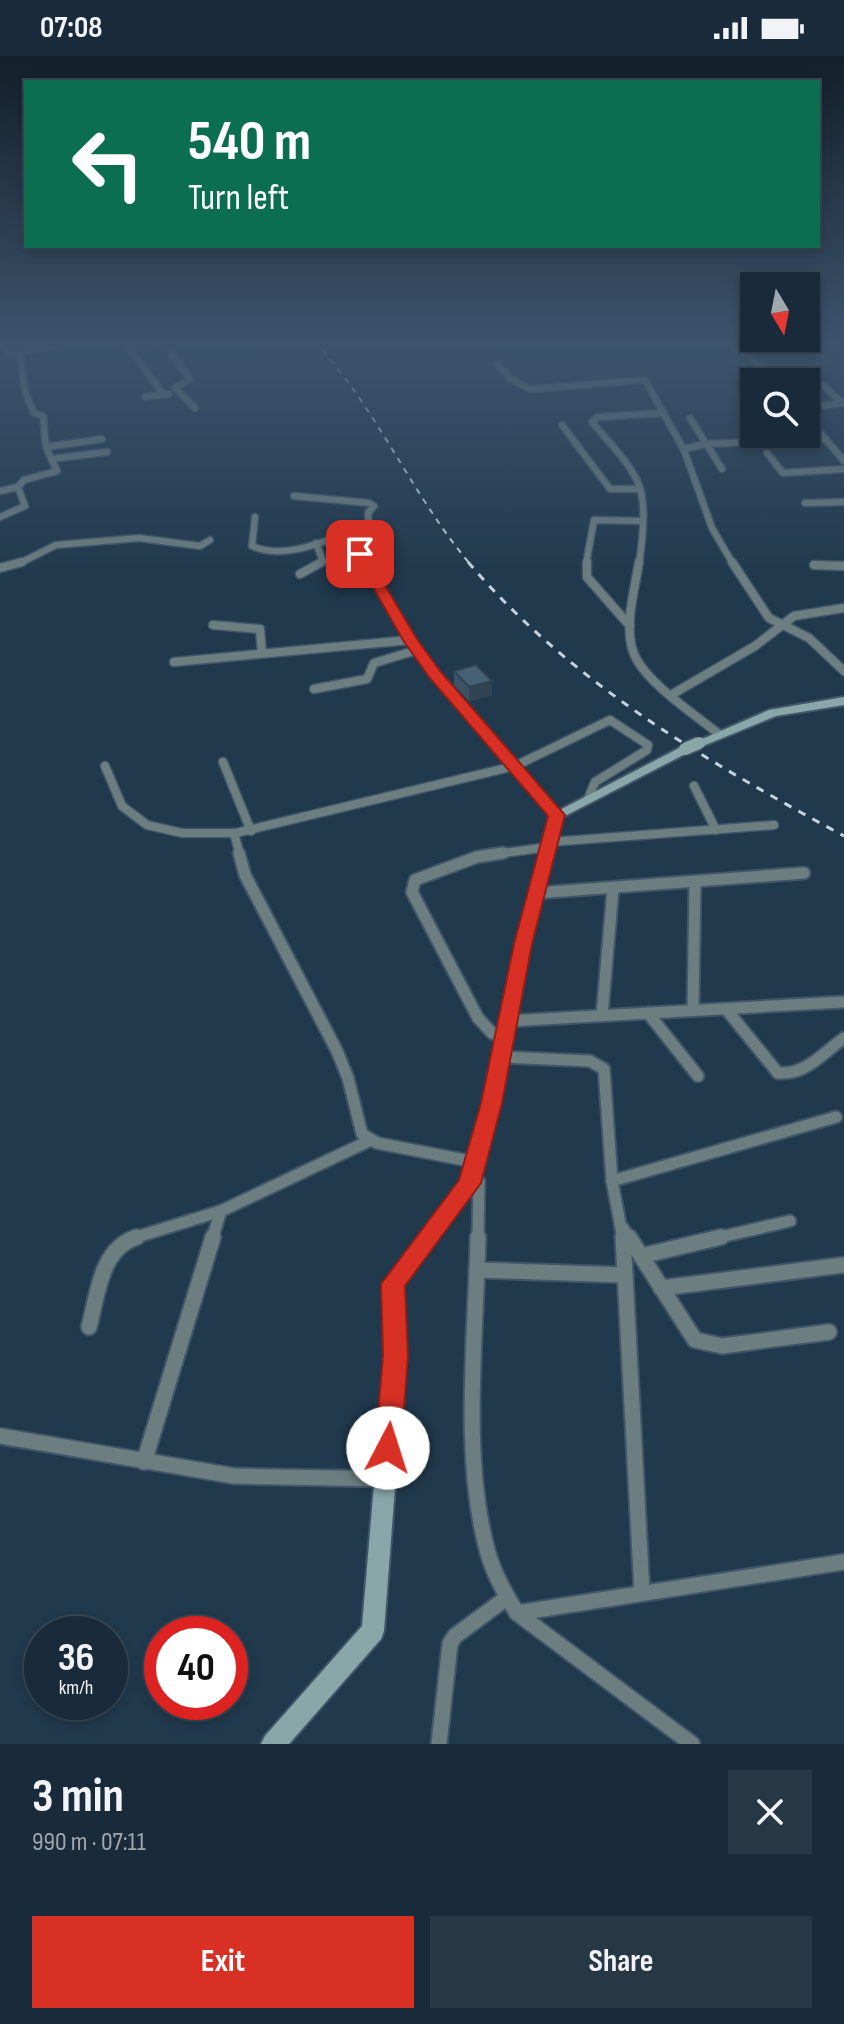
<!DOCTYPE html>
<html lang="en">
<head>
<meta charset="utf-8">
<style>
  body { margin:0; font-family:"Sofia Sans Condensed",sans-serif; background:#263745; color:#f1f3f6; height:100vh; display:flex; flex-direction:column; font-size:30px; white-space:nowrap }
  * { box-sizing:border-box; margin:0 }
  p { font-size:26px; color:#9fa7af }
  .icon { flex:none; width:44px; height:44px; fill:none; stroke:currentColor; stroke-width:2; stroke-linecap:round; stroke-linejoin:round }
  .map { position:relative; height:1688px; overflow:hidden }
  .sheet { display:flex; flex-direction:column; background:#192b3a; flex:1 }
  .sheet>* { flex:none }
  .hud { position:absolute; left:24px; top:24px; width:796px; height:168px; border-radius:0px; box-shadow:0 4px 12px #0003,0 0 0 2px #374754; background:#0b6e4f; color:#fff; overflow:hidden }
  .needle { width:52px; rotate:170deg }
  .tools { position:absolute; left:740px; top:216px; display:grid; gap:16px }
  .tools a { display:grid; place-items:center; width:80px; height:80px; border-radius:0px; background:#192b3a; box-shadow:0 4px 12px #0003,0 0 0 2px #374754; font-size:40px }
  .speed { position:absolute; left:24px; top:1560px; display:flex; gap:16px; font-size:40px; font-weight:700; text-align:center }
  .speed>* { display:grid; place-content:center; width:104px; height:104px; border-radius:50%; background:#192b3a; box-shadow:0 4px 12px #0003,0 0 0 2px #374754; line-height:1 }
  .speed small { font-size:20px; font-weight:400 }
  .speed .limit { border:12px solid #d22; background:#fff; color:#111 }
  .pin { position:absolute; display:grid; place-items:center; width:68px; height:68px; color:#fff; margin:-34px; border-radius:16px; box-shadow:0 4px 12px #0006 }
  .me { position:absolute; width:88px; margin:-44px; rotate:5deg; stroke-linejoin:round; filter:drop-shadow(0 0 6px #0008) }
  .turn { display:flex; align-items:center; gap:28px; height:168px; padding:0 32px; font-size:36px }
  .turn .icon { width:104px; height:104px; stroke-width:2.5 }
  .turn b { display:block; font-size:56px; line-height:68px }
  .round { display:grid; place-items:center; flex:none; width:84px; height:84px; border-radius:0px; background:#263745 }
  .headline { display:flex; align-items:center; justify-content:space-between; height:136px; padding:0 32px }
  h1 { font-size:48px; font-weight:700; line-height:60px }
  .primary-button { display:flex; gap:16px; margin-top:auto; padding:16px 32px }
  .primary-button a { flex:1; height:92px; border-radius:0px; background:#d93025; color:#fff; font-size:32px; font-weight:700; line-height:92px; text-align:center }
  .primary-button a+a { background:#263745; color:#f1f3f6 }
  .status { display:flex; justify-content:space-between; align-items:center; height:56px; padding:0 40px; background:#192b3a; direction:ltr }
  .status svg { height:22px; fill:currentColor }
  .map>svg:first-child { display:block }
  .lines { fill:none; stroke-linecap:round; stroke-linejoin:round }
  .street-far3-casing { stroke:#415769; stroke-width:9 }
  .street-far2-casing { stroke:#415769; stroke-width:11 }
  .street-far1-casing { stroke:#415769; stroke-width:15 }
  .street-casing { stroke:#415769; stroke-width:19 }
  .secondary-casing { stroke:#415769; stroke-width:4 }
  .street-far3 { stroke:#6c7e80; stroke-width:6 }
  .street-far2 { stroke:#6c7e80; stroke-width:8 }
  .street-far1 { stroke:#6c7e80; stroke-width:11 }
  .street { stroke:#6c7e80; stroke-width:15 }
  .secondary { fill:#89a6a9; fill-rule:evenodd }
  .rail-far1 { stroke:#c4d2de; stroke-width:2; stroke-dasharray:6 6; stroke-linecap:butt }
  .rail { stroke:#c4d2de; stroke-width:3; stroke-dasharray:8 8; stroke-linecap:butt }
  .secondary-bridge-casing { stroke:#415769; stroke-width:15; stroke-linecap:butt }
  .secondary-bridge { stroke:#89a6a9; stroke-width:12 }
  .wall { fill:#3c5365 }
  .shaded-wall { fill:#314353 }
  .building { fill:#466076; stroke:#314353; stroke-width:2 }
  .route { fill:#d93025; stroke:#8d1f18; stroke-width:2 }
</style>
</head>
<body>
<div class="status"><b>07:08</b><svg viewBox="0 0 49 12"><path d="M0 12V9h3v3zM5 12V6h3v6zM10 12V3h3v9zM15 12V0h3v12zM26 1h20v11H26zM47 4h2v5h-2z"/></svg></div>
<div class="map">
<svg width="844" height="1688" viewBox="0 0 844 1688">
  <rect width="100%" height="100%" fill="#21394d"/>
  <g class="lines">
    <g class="street-far3-casing">
      <g id="street-far3">
        <path d="M153 285 129 292 163 338"/>
        <path d="M161 285 190 323 175 332 195 352"/>
        <path d="M723 285 750 302 778 326"/>
        <path d="M246 286 252 285"/>
        <path d="M18 297 74 285"/>
        <path d="M497 308 511 323 530 333 645 324 684 394 712 472 733 508"/>
        <path d="M145 341 169 338"/>
        <path d="M806 352 843 347 813 321"/>
        <path d="M806 360 844 405"/>
        <path d="M690 362 722 413"/>
        <path d="M562 369 610 433H640"/>
        <path d="M46 391 102 383"/>
        <path d="M683 393 706 388 826 383"/>
        <path d="M767 397 783 417 844 413"/>
        <path d="M51 403 107 396"/>
        <path d="M0 435 18 431"/>
        <path d="M294 440 369 447 374 450 368 457 369 471"/>
        <path d="M805 447 844 446"/>
        <path d="M0 461 25 450 18 431 24 424 57 415 46 391 43 360 34 357 25 336 21 299 8 297 2 285"/>
        <path d="M255 461 252 490C287 506 332 481 366 471L385 483 383 487 360 498 366 508"/>
        <path d="M316 487 323 505 318 508"/>
        <path d="M18 508 56 489 139 482 200 490 210 484"/>
        <path d="M586 508 594 464 642 465"/>
        <path d="M639 508C642 488 646 451 640 432 632 408 608 386 592 366L598 361 663 357"/>
      </g>
    </g>
    <g class="street-far2-casing">
      <g id="street-far2">
        <path d="M364 506 410 584 435 618 557 759"/>
        <path d="M587 506V521L630 570"/>
        <path d="M639 506C635 533 623 572 634 598 646 627 696 659 720 679"/>
        <path d="M732 506 769 562 809 582 844 615"/>
        <path d="M814 509 844 510"/>
        <path d="M0 512 22 506"/>
        <path d="M300 518 322 506"/>
        <path d="M213 569 260 573 262 597"/>
        <path d="M174 606 410 584"/>
        <path d="M314 633 367 623 374 607 417 594"/>
        <path d="M671 639 755 590 794 560 844 552"/>
        <path d="M223 706 251 775"/>
        <path d="M105 710 122 750 147 769 182 777H236L515 710 610 664 648 689 647 694 595 726 588 743"/>
        <path d="M694 730 716 774"/>
        <path d="M234 777 240 799"/>
        <path d="M550 786 774 769"/>
        <path d="M489 799 548 791"/>
      </g>
    </g>
    <g class="street-far1-casing">
      <g id="street-far1">
        <path d="M239 797 245 819 337 995 348 1022 362 1078 377 1087 475 1106"/>
        <path d="M503 797 477 801 415 824 412 836 478 962 492 977 504 982"/>
        <path d="M536 837 804 817"/>
        <path d="M726 953 778 1017C806 1019 823 997 844 982"/>
        <path d="M693 954 695 826"/>
        <path d="M648 957 698 1020"/>
        <path d="M602 959 613 833"/>
        <path d="M508 965 842 946"/>
        <path d="M501 1001 590 1005 604 1013 612 1125 623 1183"/>
        <path d="M474 1115 479 1126 478 1183"/>
        <path d="M612 1125 836 1061"/>
        <path d="M623 1172 630 1183"/>
        <path d="M130 1183 221 1155 371 1084"/>
        <path d="M212 1183 221 1155"/>
        <path d="M712 1183 790 1165"/>
      </g>
    </g>
    <g class="street-casing">
      <g id="street">
        <path d="M478 1181C476 1279 461 1403 488 1497 494 1519 505 1538 517 1557L692 1688"/>
        <path d="M623 1181 642 1536"/>
        <path d="M629 1181 695 1284 722 1290 829 1276"/>
        <path d="M641 1200 721 1181"/>
        <path d="M477 1214 625 1219"/>
        <path d="M661 1232 844 1209"/>
        <path d="M89 1271C98 1238 100 1193 137 1181"/>
        <path d="M0 1380 234 1420 385 1423"/>
        <path d="M144 1406 213 1181"/>
        <path d="M517 1557 844 1506"/>
        <path d="M439 1688 450 1588 455 1580 505 1543"/>
      </g>
    </g>
    <g class="secondary-casing">
      <g id="secondary">
        <path d="M844 641V649L776 660 703 690H695L693 687 769 654Z"/>
        <path d="M685 689 691 693 689 696 563 761 530 888 500 1047 479 1127 402 1230 405 1300 384 1575 381 1583 289 1688H261L265 1680 362 1570 385 1300 384 1228 462 1124 484 1047 516 888 550 759Z"/>
      </g>
    </g>
    <use href="#street-far3" class="street-far3"/>
    <use href="#street-far2" class="street-far2"/>
    <use href="#street-far1" class="street-far1"/>
    <use href="#street" class="street"/>
    <use href="#secondary" class="secondary"/>
    <path class="rail-far1" d="M314 285C377 352 411 438 470 508"/>
    <path class="rail" d="M468 506C571 627 706 705 844 780"/>
    <g class="secondary-bridge-casing">
      <path id="secondary-bridge" d="M685 693 699 687"/>
    </g>
    <use href="#secondary-bridge" class="secondary-bridge"/>
  </g>
  <path class="wall" d="M454 615 492 625V639L469 645 454 629Z"/>
  <path class="shaded-wall" d="M492 625V639L469 645V631Z"/>
  <path class="building" d="M476 609 492 625 469 631 454 615Z"/>
  <linearGradient id="sky" x2="0" y2="1"><stop stop-color="#121f2a"/><stop offset="0.55" stop-color="#3d546d"/><stop offset="1" stop-color="#3d546d" stop-opacity="0"/></linearGradient>
  <rect width="844" height="522" fill="url(#sky)"/>
  <path class="route" d="M356 496H365L417 583 440 615 565 759 532 888 502 1047 481 1127 405 1230 408 1300 401 1392 397 1401 388 1405 379 1401 375 1392 383 1300 381 1228 459 1124 481 1047 514 888 548 760 429 621 403 584 354 498Z"/>
</svg>
<div class="tools">
<a><svg class="needle" viewBox="-14 -14 28 28"><path d="M0-13l5 13h-10z" fill="#e53935"/><path d="M0 13l5-13h-10z" fill="#9fa7af"/></svg></a>
<a><svg class="icon" aria-label="search" viewBox="0 0 24 24"><circle cx="10" cy="10" r="6"/><path d="M15 15l6 6"/></svg></a>
</div>
<div class="speed"><div>36<small>km/h</small></div><div class="limit">40</div></div>
<div class="pin" style="left:360px;top:498px;background:#d93025"><svg class="icon" aria-label="arrive" viewBox="0 0 24 24"><path d="M6 21V4h12l-3 4 3 4H6"/></svg></div>
<svg class="me" style="left:388px;top:1392px" viewBox="-20 -20 40 40"><circle r="19" fill="#fff"/><path d="M0-13L10 11 0 6-10 11z" fill="#d93025"/></svg>
<div class="hud">
<div class="turn"><svg class="icon" aria-label="left" viewBox="0 0 24 24"><path d="M17 20v-9H6M10 6l-5 5 5 5"/></svg><div><b>540 m</b>Turn left</div></div>
</div>
</div>
<section class="sheet">
<div class="headline"><div><h1>3 min</h1><p>990 m · 07:11</p></div><a class="round"><svg class="icon" aria-label="close" viewBox="0 0 24 24"><path d="M6 6l12 12M18 6L6 18"/></svg></a></div>
<div class="primary-button"><a>Exit</a><a>Share</a></div>
</section>
</body>
</html>
